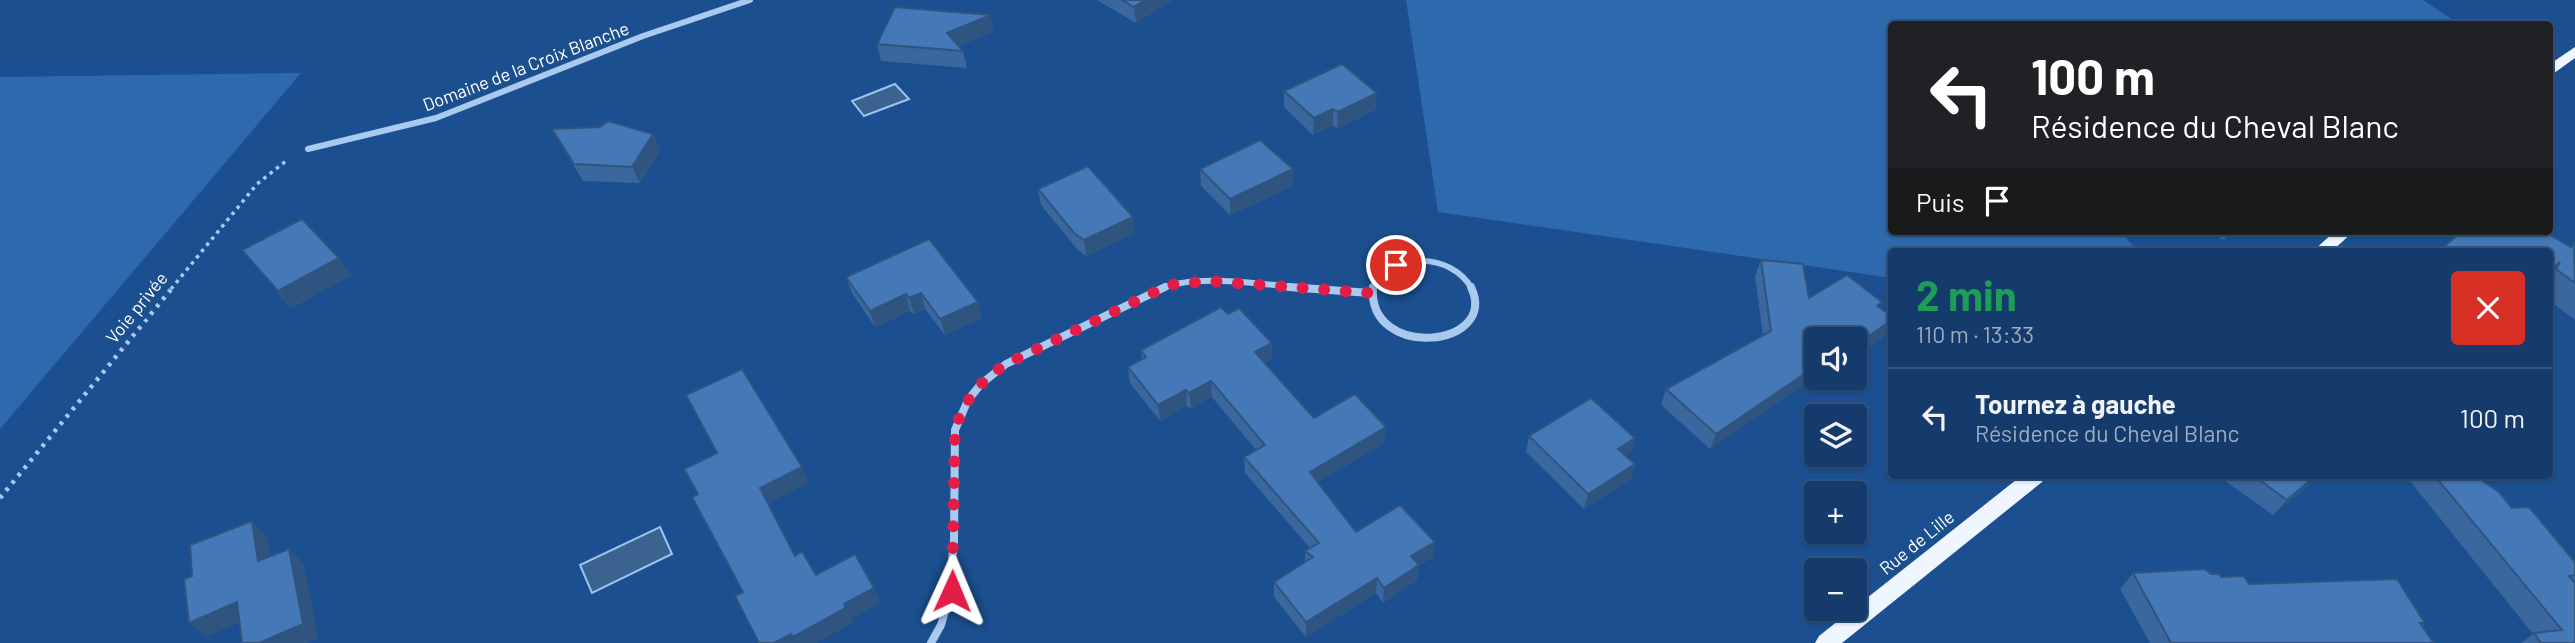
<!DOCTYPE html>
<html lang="fr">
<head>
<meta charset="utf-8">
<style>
  body { margin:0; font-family:Barlow,sans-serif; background:#214673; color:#f1f3f6; height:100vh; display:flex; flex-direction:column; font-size:26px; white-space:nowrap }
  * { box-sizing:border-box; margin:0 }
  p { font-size:23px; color:#9dadc1 }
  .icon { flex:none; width:38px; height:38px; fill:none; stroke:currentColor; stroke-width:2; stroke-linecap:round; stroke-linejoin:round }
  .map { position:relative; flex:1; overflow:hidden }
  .drawer { position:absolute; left:1888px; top:248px; width:665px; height:231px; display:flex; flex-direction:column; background:#143b6b; border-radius:7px; box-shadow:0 2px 5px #0004,0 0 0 2px #33557e }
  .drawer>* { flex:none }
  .banner { position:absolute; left:1888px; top:21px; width:665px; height:214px; border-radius:7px; box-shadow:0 2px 5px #0004,0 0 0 2px #33557e; background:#202124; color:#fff; overflow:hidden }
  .fabs { position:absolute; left:1804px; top:327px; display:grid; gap:14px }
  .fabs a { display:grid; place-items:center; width:63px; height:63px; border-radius:7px; background:#143b6b; box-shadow:0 2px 5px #0004,0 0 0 2px #33557e; font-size:35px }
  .pin { position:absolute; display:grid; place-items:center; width:60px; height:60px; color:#fff; margin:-30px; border:4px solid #fff; border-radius:50%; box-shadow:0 2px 7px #0007 }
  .me { position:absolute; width:77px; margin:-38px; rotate:1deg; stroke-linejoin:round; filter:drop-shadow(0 0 5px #0008) }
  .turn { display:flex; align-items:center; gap:24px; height:147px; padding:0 28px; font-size:32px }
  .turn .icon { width:91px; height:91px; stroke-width:2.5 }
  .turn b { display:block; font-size:49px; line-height:60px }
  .then { display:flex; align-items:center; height:66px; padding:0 28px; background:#0003; gap:14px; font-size:26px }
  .round { display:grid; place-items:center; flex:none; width:74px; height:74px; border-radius:7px; background:#214673 }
  .head { display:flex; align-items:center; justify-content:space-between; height:119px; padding:0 28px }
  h1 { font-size:42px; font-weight:700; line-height:52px; color:#1e9e55 }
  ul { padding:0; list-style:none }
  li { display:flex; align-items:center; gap:21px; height:98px; padding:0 28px; border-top:2px solid #33557e }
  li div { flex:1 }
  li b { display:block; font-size:26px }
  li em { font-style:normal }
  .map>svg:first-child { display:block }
  .green { fill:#2e69ad }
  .water { fill:#3c6290; stroke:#9cc4f0; stroke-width:2 }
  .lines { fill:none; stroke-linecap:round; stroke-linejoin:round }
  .path-far1 { stroke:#a9c9ee; stroke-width:3.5; stroke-dasharray:3.5 4.5; stroke-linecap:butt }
  .path { stroke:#a9c9ee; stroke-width:4.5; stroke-dasharray:3.5 6; stroke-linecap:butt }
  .street-far1 { stroke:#a9c9ee; stroke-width:6 }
  .street { stroke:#a9c9ee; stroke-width:8 }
  .primary { fill:#f0f6ff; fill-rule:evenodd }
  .wall { fill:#3a679d }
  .shaded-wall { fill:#305480 }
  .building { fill:#4478b7; stroke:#305480; stroke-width:2 }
  .route { stroke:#e11d48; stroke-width:12; stroke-dasharray:0 21.6 }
  .labels { text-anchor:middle; stroke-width:7; stroke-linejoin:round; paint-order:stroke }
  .street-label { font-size:18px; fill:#fff; stroke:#1b4f8f }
</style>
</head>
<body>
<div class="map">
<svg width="2575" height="643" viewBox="0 0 2575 643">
  <rect width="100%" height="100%" fill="#1b4f8f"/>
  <g class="green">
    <path d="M1406 0H2423L2459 24H1892V231H2120L2138 252H1892V278L1438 212Z"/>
    <path d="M301 73 0 429V77Z"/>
  </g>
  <g class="water">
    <path d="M895 84 909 99 864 116 852 101Z"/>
    <path d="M660 527 672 554 592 593 580 565Z"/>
  </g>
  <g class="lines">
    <path class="path-far1" d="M171 289 257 184 286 161"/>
    <path class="path" d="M0 498 173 287"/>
    <g class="street-far1">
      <path d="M308 149 436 118 643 36 750 0"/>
      <path d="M1161 289C1195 272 1274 286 1312 289"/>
      <path d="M1372 289C1391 251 1452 252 1472 289"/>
    </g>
    <g class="street">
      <path d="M1289 287 1370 293"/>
      <path d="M1373 287C1367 361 1500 348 1471 287"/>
      <path d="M931 643 941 625 948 601 954 541 955 430 968 400 981 384 1006 364 1165 287"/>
    </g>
    <g class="primary">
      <path d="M2575 47V58L2550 76V64Z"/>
      <path d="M2335 231H2354L2331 252H2312Z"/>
      <path d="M2021 476H2045L2042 482 1842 643H1815L1819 636Z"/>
    </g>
  </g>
  <g class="wall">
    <path d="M1097 0H1172L1136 23Z"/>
    <path d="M994 31 959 46 963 51 967 68 881 61 877 44Z"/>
    <path d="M1284 91 1376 109 1337 129 1333 125 1313 135 1284 107Z"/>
    <path d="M552 129 653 134 660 151 640 183 583 181 561 145Z"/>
    <path d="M1200 169 1293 186 1230 215 1201 186Z"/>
    <path d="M1038 189 1133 217 1135 233 1086 256 1077 249 1041 205Z"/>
    <path d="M2208 231H2235L2224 240Z"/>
    <path d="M929 239 982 318 945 335 925 309 914 314 910 311 875 327 852 293 846 277Z"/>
    <path d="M2574 243H2575V320L2550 301V252L2570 247Z"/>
    <path d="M242 250 351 275 291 308Z"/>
    <path d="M1761 260 1809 298 1880 308 1892 316V324L1887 334 1855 356V340L1710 449 1661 405 1666 389 1763 336 1755 276Z"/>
    <path d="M1272 343V359L1265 363 1314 418 1384 443 1318 482 1356 532 1433 557 1419 565 1417 580 1383 603 1376 593 1306 637 1274 597V582L1305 562V551L1310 548 1245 473 1244 457 1256 450 1212 397 1191 409 1187 406 1160 421 1130 383 1128 367 1142 360 1141 350Z"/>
    <path d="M1529 436 1635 438 1630 454 1626 456 1635 464 1630 480 1584 509 1526 452Z"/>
    <path d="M2218 476H2319L2273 515Z"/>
    <path d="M2406 476H2475L2575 562V643H2521L2533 634Z"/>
    <path d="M2133 573 2211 574 2249 584 2425 623 2422 626 2434 643H2150L2120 589Z"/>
  </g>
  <g class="shaded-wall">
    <path d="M1145 0H1172L1136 23 1134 7Z"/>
    <path d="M991 15 994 31 950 50 947 33Z"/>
    <path d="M1377 93 1376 109 1337 129 1338 112Z"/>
    <path d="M1333 109V125L1313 135 1314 118Z"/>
    <path d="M653 134 660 151 640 183 632 167Z"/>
    <path d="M1293 169V186L1230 215V199Z"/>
    <path d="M1133 217 1135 233 1086 256 1084 240Z"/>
    <path d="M2230 231H2235L2224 240Z"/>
    <path d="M339 258 351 275 291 308 278 291Z"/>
    <path d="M921 293 925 309 914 314 909 298Z"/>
    <path d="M906 294 910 311 875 327 870 311Z"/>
    <path d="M978 302 982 318 945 335 940 319Z"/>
    <path d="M1892 320V324L1887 334 1855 356V345Z"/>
    <path d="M1272 343V359L1256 368 1255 352Z"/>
    <path d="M1816 366V377L1710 449 1716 434Z"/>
    <path d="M1211 381 1212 397 1191 409 1189 393Z"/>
    <path d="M1186 390 1187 406 1160 421 1158 405Z"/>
    <path d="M1386 427 1384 443 1310 487V472Z"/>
    <path d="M1635 438 1630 454 1613 465 1618 449Z"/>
    <path d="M1635 464 1630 480 1584 509 1588 494Z"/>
    <path d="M802 467 809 483 767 504 760 488Z"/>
    <path d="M2315 476H2319L2273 515 2287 500Z"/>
    <path d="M252 521 267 536 273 576 258 561Z"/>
    <path d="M1435 542 1433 557 1419 565 1417 580 1383 603 1384 588 1411 556Z"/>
    <path d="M289 549 304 564 318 638 307 643H259Z"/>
    <path d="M1377 578 1376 593 1306 637V622Z"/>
    <path d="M874 588 881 603 851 619 853 623 817 643H796L793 637 844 604Z"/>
    <path d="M237 602 253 617 206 637 189 623Z"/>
    <path d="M791 634 796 643H774Z"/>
  </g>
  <g class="building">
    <path d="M1122 0H1145L1134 7Z"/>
    <path d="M895 7 991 15 947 33 963 51 877 44Z"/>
    <path d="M1342 64 1377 93 1338 112 1333 109 1314 118 1284 91Z"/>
    <path d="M608 121 653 134 632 167 574 164 552 129 600 127Z"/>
    <path d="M1260 140 1293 169 1230 199 1200 169Z"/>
    <path d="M1088 166 1133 217 1084 240 1074 233 1038 189Z"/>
    <path d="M302 219 339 258 278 291 242 250Z"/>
    <path d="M2463 231H2543L2571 247 2574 243 2575 283 2556 269 2560 262 2550 271V252H2437Z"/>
    <path d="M929 239 978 302 940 319 921 293 909 298 906 294 870 311 846 277Z"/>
    <path d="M1761 260 1803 264 1809 298 1847 275 1882 302 1877 306 1892 316V320L1855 345V340H1816V366L1716 434 1666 389 1771 331Z"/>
    <path d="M1221 307 1228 314 1239 308 1272 343 1255 352 1314 418 1355 394 1386 427 1310 472 1356 532 1400 505 1435 542 1411 556 1419 565 1384 588 1377 578 1306 622 1274 582 1313 557 1305 551 1319 543 1244 457 1265 445 1211 381 1189 393 1186 390 1158 405 1128 367 1146 357 1141 350Z"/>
    <path d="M742 369 802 467 760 488 795 556 802 551 816 575 855 554 874 588 844 604 846 608 793 637 791 634 774 643H759L735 596 743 592 692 497 698 494 684 469 717 453 686 395Z"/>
    <path d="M1591 398 1635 438 1618 449 1635 464 1588 494 1529 436Z"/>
    <path d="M2254 476H2315L2287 500Z"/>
    <path d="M2435 476H2475L2499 492 2512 508 2529 507 2575 562V575L2569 576 2575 583V643H2541L2534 633 2562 630Z"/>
    <path d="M252 521 258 561 289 549 303 624 259 643H242L237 602 189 623 184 579 192 576 190 545Z"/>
    <path d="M2205 569 2211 574H2219L2221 577 2244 576 2249 584 2397 579 2425 623H2420L2434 643H2171L2133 573Z"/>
  </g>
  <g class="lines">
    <path class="route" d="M952 591 955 430C964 400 980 381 1006 364L1169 285 1209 281 1370 293C1375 278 1383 272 1396 265"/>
  </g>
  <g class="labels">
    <g class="street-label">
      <text transform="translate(526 67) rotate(-21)" y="6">Domaine de la Croix Blanche</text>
      <text transform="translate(137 308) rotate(-51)" y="6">Voie privée</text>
      <text transform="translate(1917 543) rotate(-39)" y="6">Rue de Lille</text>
    </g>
  </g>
</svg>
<div class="fabs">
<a><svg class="icon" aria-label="sound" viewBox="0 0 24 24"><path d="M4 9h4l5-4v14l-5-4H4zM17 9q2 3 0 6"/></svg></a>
<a><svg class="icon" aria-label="layers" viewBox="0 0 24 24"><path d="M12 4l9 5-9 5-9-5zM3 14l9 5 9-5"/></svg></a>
<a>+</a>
<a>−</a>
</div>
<div class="pin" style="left:1396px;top:265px;background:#d93025"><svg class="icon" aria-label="arrive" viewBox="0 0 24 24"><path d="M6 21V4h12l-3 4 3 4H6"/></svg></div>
<svg class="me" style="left:952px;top:591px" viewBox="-20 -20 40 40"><path d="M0-17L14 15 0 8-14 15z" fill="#e11d48" stroke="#fff" stroke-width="4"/></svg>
<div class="banner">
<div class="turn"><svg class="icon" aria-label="left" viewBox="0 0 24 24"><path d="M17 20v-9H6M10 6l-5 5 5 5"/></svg><div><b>100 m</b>Résidence du Cheval Blanc</div></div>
<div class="then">Puis<svg class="icon" aria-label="arrive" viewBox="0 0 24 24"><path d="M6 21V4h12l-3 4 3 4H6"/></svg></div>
</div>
<section class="drawer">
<div class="head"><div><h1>2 min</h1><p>110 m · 13:33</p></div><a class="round" style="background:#d93025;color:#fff"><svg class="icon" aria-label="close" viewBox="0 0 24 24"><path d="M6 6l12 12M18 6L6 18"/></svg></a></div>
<ul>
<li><svg class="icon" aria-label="left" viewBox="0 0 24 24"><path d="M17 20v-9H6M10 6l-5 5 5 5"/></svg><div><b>Tournez à gauche</b><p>Résidence du Cheval Blanc</p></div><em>100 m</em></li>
</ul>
</section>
</div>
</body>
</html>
